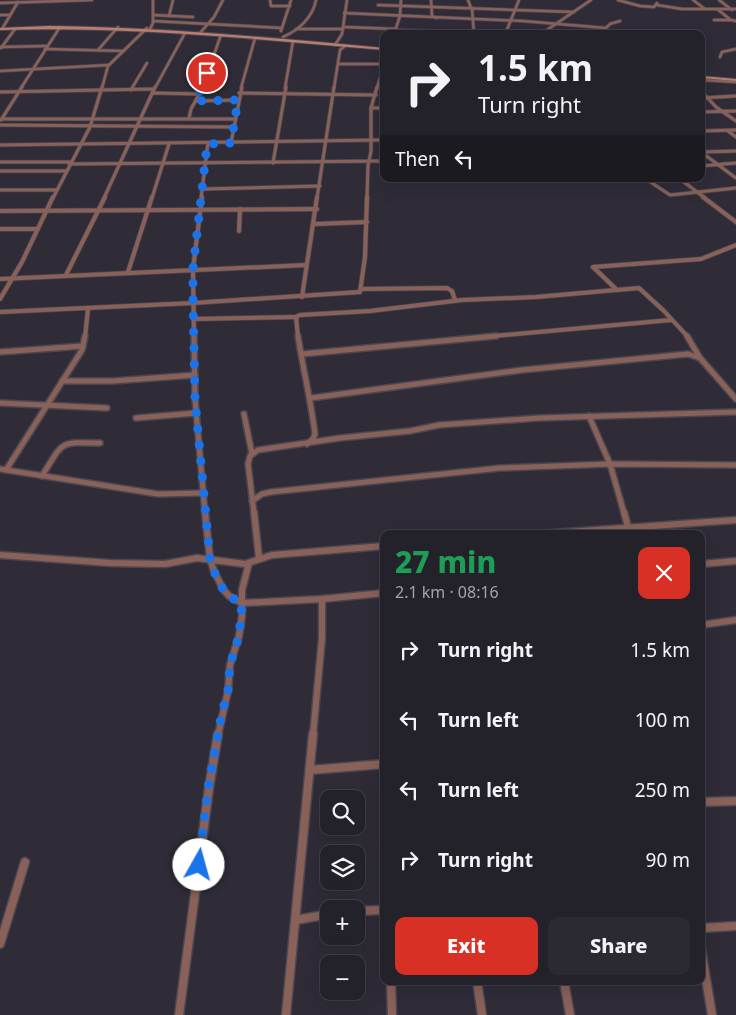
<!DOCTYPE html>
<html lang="en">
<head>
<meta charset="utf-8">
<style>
  body { margin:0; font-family:"Noto Sans",sans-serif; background:#2b2932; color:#f1f3f6; height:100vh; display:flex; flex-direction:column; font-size:19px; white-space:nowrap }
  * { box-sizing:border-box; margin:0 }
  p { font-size:16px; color:#a3a3a8 }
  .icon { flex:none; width:28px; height:28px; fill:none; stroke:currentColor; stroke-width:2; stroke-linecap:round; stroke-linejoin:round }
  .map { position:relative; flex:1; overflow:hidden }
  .details { position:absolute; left:380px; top:530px; width:325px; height:455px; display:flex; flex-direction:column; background:#23212a; border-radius:10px; box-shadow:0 5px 20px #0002,0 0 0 1px #403e47 }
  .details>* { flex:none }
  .banner { position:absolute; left:380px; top:30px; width:325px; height:152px; border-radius:10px; box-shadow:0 5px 20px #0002,0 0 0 1px #403e47; background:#23212a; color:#f1f3f6; overflow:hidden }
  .controls { position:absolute; left:320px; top:790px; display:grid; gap:10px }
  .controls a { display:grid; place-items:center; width:45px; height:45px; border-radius:10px; background:#23212a; box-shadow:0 5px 20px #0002,0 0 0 1px #403e47; font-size:25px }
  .pin { position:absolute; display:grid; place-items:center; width:42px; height:42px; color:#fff; margin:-21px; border:2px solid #fff; border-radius:50%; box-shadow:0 1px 5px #0007 }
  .me { position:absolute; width:55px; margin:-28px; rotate:7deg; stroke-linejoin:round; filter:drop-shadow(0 0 4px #0008) }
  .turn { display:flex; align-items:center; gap:18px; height:105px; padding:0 15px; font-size:22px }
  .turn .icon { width:65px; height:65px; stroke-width:2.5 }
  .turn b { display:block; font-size:35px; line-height:42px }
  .then { display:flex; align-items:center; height:48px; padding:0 15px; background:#0003; gap:10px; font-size:19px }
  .round { display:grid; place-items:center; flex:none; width:52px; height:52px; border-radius:10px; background:#2b2932 }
  .head { display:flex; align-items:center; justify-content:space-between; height:85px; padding:0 15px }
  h1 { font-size:30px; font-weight:800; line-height:38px; color:#1e9e55 }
  .primary-button { display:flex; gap:10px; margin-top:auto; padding:10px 15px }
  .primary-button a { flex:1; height:58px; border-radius:10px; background:#d93025; color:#fff; font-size:20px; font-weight:800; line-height:58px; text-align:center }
  .primary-button a+a { background:#2b2932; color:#f1f3f6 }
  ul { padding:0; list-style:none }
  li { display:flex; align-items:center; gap:15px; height:70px; padding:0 15px }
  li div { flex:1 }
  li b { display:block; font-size:19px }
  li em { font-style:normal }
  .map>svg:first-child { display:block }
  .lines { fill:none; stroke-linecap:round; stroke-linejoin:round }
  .street-far5-casing { stroke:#4a4753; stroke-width:4 }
  .street-far4-casing { stroke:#4a4753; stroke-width:4.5 }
  .street-far3-casing { stroke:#4a4753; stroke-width:5.5 }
  .street-far2-casing { stroke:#4a4753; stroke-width:8 }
  .street-far1-casing { stroke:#4a4753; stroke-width:9 }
  .street-casing { stroke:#4a4753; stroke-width:11 }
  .secondary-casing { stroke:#4a4753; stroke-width:2 }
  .street-far5 { stroke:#896158; stroke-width:2.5 }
  .street-far4 { stroke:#896158; stroke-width:3 }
  .street-far3 { stroke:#896158; stroke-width:4 }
  .street-far2 { stroke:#896158; stroke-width:5 }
  .street-far1 { stroke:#896158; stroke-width:6 }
  .street { stroke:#896158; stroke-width:8 }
  .secondary { fill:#bb7d6e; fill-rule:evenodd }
  .route { stroke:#1a73e8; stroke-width:9; stroke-dasharray:0 16.2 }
</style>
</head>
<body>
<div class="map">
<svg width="736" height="1015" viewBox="0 0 736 1015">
  <rect width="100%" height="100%" fill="#2f2c38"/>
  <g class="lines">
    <g class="street-far5-casing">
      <g id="street-far5">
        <path d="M270 0 271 6H290"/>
        <path d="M431 0 432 16 436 18"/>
        <path d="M468 0 471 8"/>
        <path d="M618 0 640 6 654 7 657 3"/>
        <path d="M693 0 705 9H736"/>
        <path d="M719 0 732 10"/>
        <path d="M0 3 92 0"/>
        <path d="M378 5 574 12"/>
        <path d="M657 5 682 9H705"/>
        <path d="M472 8 474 34"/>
        <path d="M717 9 731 20 736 21"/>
        <path d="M344 13 523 21 606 28 610 24 620 21"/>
        <path d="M0 15H10"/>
        <path d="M153 15 193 17"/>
        <path d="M169 16 173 0"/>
        <path d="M714 20H731"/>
        <path d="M153 21 282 28"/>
        <path d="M344 27 396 29"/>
        <path d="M2 29 18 2"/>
        <path d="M150 29 153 23V0"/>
        <path d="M296 29H343"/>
        <path d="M396 30 532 34"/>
        <path d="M281 31 291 0"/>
        <path d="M506 32 519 0"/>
        <path d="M200 33 214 17 223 0"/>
        <path d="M394 34 400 16 401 0"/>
        <path d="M541 34 591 0"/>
        <path d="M283 37C299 30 313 17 316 0"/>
        <path d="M335 45 342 34 347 0"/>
        <path d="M0 47 47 46"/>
        <path d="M1 48 15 29"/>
        <path d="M45 49 124 51"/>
        <path d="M98 50 118 27"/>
        <path d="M720 57 722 52 736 49"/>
        <path d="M339 64H384"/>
        <path d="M0 71 109 65"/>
        <path d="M701 80 736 82"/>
        <path d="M21 88 60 27"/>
        <path d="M102 88 108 66 147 28"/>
        <path d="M132 88 147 63"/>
        <path d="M155 88 185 33"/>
        <path d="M202 88 221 35"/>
        <path d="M241 88 255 38"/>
        <path d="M285 88 293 41"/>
        <path d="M334 88 340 50 345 46"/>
        <path d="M377 88 384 66"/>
      </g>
    </g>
    <g class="street-far4-casing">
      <g id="street-far4">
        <path d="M131 90 133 87"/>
        <path d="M701 91 716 107 736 121"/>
        <path d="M0 92 154 89"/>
        <path d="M152 93 200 94"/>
        <path d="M239 93 376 95"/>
        <path d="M701 98 736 96"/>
        <path d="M196 101 238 100"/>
        <path d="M371 108H384"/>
        <path d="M701 112 736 111"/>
        <path d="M189 118 191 109 203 87"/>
        <path d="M1 119H235"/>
        <path d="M1 120 22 87"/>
        <path d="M0 125 234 127"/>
        <path d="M701 131 736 130"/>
        <path d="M728 131 736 137"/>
        <path d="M231 143 242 87"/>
        <path d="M0 145 384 140"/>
        <path d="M701 152 736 178"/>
        <path d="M701 152 736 151"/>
        <path d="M0 162H71"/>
        <path d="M273 163 286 87"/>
        <path d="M69 164 384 161"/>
        <path d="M701 166 736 163"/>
        <path d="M0 171H66"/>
        <path d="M646 179 670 195 736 188"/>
        <path d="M680 179 705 198"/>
        <path d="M203 189 320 186"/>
        <path d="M0 190H56"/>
        <path d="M53 198 90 127 102 87"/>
        <path d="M104 198 155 87"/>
        <path d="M152 198 169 144"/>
        <path d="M201 198 208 143"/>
        <path d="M317 198 334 87"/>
        <path d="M367 198 368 166 371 151V108L377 87"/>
      </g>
    </g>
    <g class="street-far3-casing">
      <g id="street-far3">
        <path d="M703 197 736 222"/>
        <path d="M0 211 317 209"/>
        <path d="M315 224 367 222"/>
        <path d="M0 229H37"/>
        <path d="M239 231 240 209"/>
        <path d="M128 272 152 197"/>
        <path d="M66 275 105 197"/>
        <path d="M0 279 306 265"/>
        <path d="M362 289 447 288 452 291 455 300"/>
        <path d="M617 290 593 267 701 259 736 245"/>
        <path d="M302 297 317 197"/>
        <path d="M0 299 22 262 53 197"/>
        <path d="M0 312 193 303 360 292 365 257 367 197"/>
        <path d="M193 319 296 317"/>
        <path d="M85 337 88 309"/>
        <path d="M194 337 193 269 202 197"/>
        <path d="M298 337 296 317 300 315 370 311 462 300 536 297 639 288 664 311 688 337"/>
        <path d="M483 337 671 320"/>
      </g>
    </g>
    <g class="street-far2-casing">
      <g id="street-far2">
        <path d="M194 336 195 399 205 513"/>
        <path d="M298 336C303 369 311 401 315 434L313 439 307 444"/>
        <path d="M687 336 700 358"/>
        <path d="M0 352 83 346"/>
        <path d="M302 354 496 336"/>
        <path d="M62 381H113L195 375"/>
        <path d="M311 398 522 370 688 354 700 358 736 399"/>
        <path d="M0 403 107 408"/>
        <path d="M244 414 252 454"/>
        <path d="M589 416 610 464 624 513"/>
        <path d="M136 418 196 413"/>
        <path d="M0 469 158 494 203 493"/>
        <path d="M6 470 82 350 85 336"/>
        <path d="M42 476C64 441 58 442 100 443"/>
        <path d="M252 501 262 494 271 492 500 468 610 464 736 465"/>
        <path d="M254 513 248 464 250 456 258 450 340 438 410 431 439 425 539 418 736 412"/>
      </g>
    </g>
    <g class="street-far1-casing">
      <g id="street-far1">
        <path d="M205 512 210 559 214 571 223 589 229 596 242 603 322 599 384 593"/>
        <path d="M254 512 259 558"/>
        <path d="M624 512 628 527"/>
        <path d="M540 534 736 520"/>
        <path d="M0 555 110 563 165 564 197 558 245 564 272 555 384 546"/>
        <path d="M701 564 736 561"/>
        <path d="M701 625 736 620"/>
        <path d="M218 735 228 691 230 665 239 636 242 616V590L249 563"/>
        <path d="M313 735 322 638V599"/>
      </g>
    </g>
    <g class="street-casing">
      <g id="street">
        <path d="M310 770 384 764"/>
        <path d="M701 802 736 801"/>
        <path d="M356 911 384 910"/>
        <path d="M296 920 329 914"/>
        <path d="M701 928 736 926"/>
        <path d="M0 944 25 862"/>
        <path d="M701 949 712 1015"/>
        <path d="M391 981 392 1015"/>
        <path d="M477 981 482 1015"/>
        <path d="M564 981 570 1015"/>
        <path d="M179 1015 209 788 218 734"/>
        <path d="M286 1015 313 734"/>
      </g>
    </g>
    <g class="secondary-casing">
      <g id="secondary">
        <path d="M49 26C161 27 272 38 384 48V50C255 39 130 26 0 30V28Z"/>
        <path d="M701 76 736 79V81L701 78Z"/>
      </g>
    </g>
    <use href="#street-far5" class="street-far5"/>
    <use href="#street-far4" class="street-far4"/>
    <use href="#street-far3" class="street-far3"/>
    <use href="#street-far2" class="street-far2"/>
    <use href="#street-far1" class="street-far1"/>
    <use href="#street" class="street"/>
    <use href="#secondary" class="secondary"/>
  </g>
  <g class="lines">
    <path class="route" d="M199 865 208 788 222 712 228 691 230 665 239 636 242 603C222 596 216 578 210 559L195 399 193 303V269L206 154 208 144 231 143 238 100 196 101 207 73"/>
  </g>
</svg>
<div class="controls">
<a><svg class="icon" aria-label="search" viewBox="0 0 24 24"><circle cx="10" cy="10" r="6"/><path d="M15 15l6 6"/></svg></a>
<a><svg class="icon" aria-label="layers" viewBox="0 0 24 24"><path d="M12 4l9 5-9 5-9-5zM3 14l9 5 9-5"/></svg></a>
<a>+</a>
<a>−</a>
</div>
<div class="pin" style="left:207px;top:73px;background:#d93025"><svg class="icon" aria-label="arrive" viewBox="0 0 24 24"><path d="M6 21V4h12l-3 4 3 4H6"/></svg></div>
<svg class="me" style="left:199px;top:865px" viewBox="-20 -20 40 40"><circle r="19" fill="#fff"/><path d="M0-13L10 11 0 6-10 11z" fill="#1a73e8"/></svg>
<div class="banner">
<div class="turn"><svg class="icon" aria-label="right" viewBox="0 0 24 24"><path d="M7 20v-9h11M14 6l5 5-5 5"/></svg><div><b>1.5 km</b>Turn right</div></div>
<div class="then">Then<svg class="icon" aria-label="left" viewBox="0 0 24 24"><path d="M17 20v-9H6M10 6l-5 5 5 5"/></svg></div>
</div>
<section class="details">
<div class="head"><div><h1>27 min</h1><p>2.1 km · 08:16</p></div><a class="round" style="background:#d93025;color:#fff"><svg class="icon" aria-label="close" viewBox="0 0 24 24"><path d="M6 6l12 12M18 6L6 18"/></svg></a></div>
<ul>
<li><svg class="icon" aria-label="right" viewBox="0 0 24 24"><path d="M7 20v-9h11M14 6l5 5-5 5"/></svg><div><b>Turn right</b></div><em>1.5 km</em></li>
<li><svg class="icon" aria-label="left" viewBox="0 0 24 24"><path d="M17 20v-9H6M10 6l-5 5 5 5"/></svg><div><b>Turn left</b></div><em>100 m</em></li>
<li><svg class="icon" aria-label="left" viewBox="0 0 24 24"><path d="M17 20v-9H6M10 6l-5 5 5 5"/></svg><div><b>Turn left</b></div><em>250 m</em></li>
<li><svg class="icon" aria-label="right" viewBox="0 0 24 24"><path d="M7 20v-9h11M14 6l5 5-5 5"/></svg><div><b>Turn right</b></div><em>90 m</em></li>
</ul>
<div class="primary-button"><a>Exit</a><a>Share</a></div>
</section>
</div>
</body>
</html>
